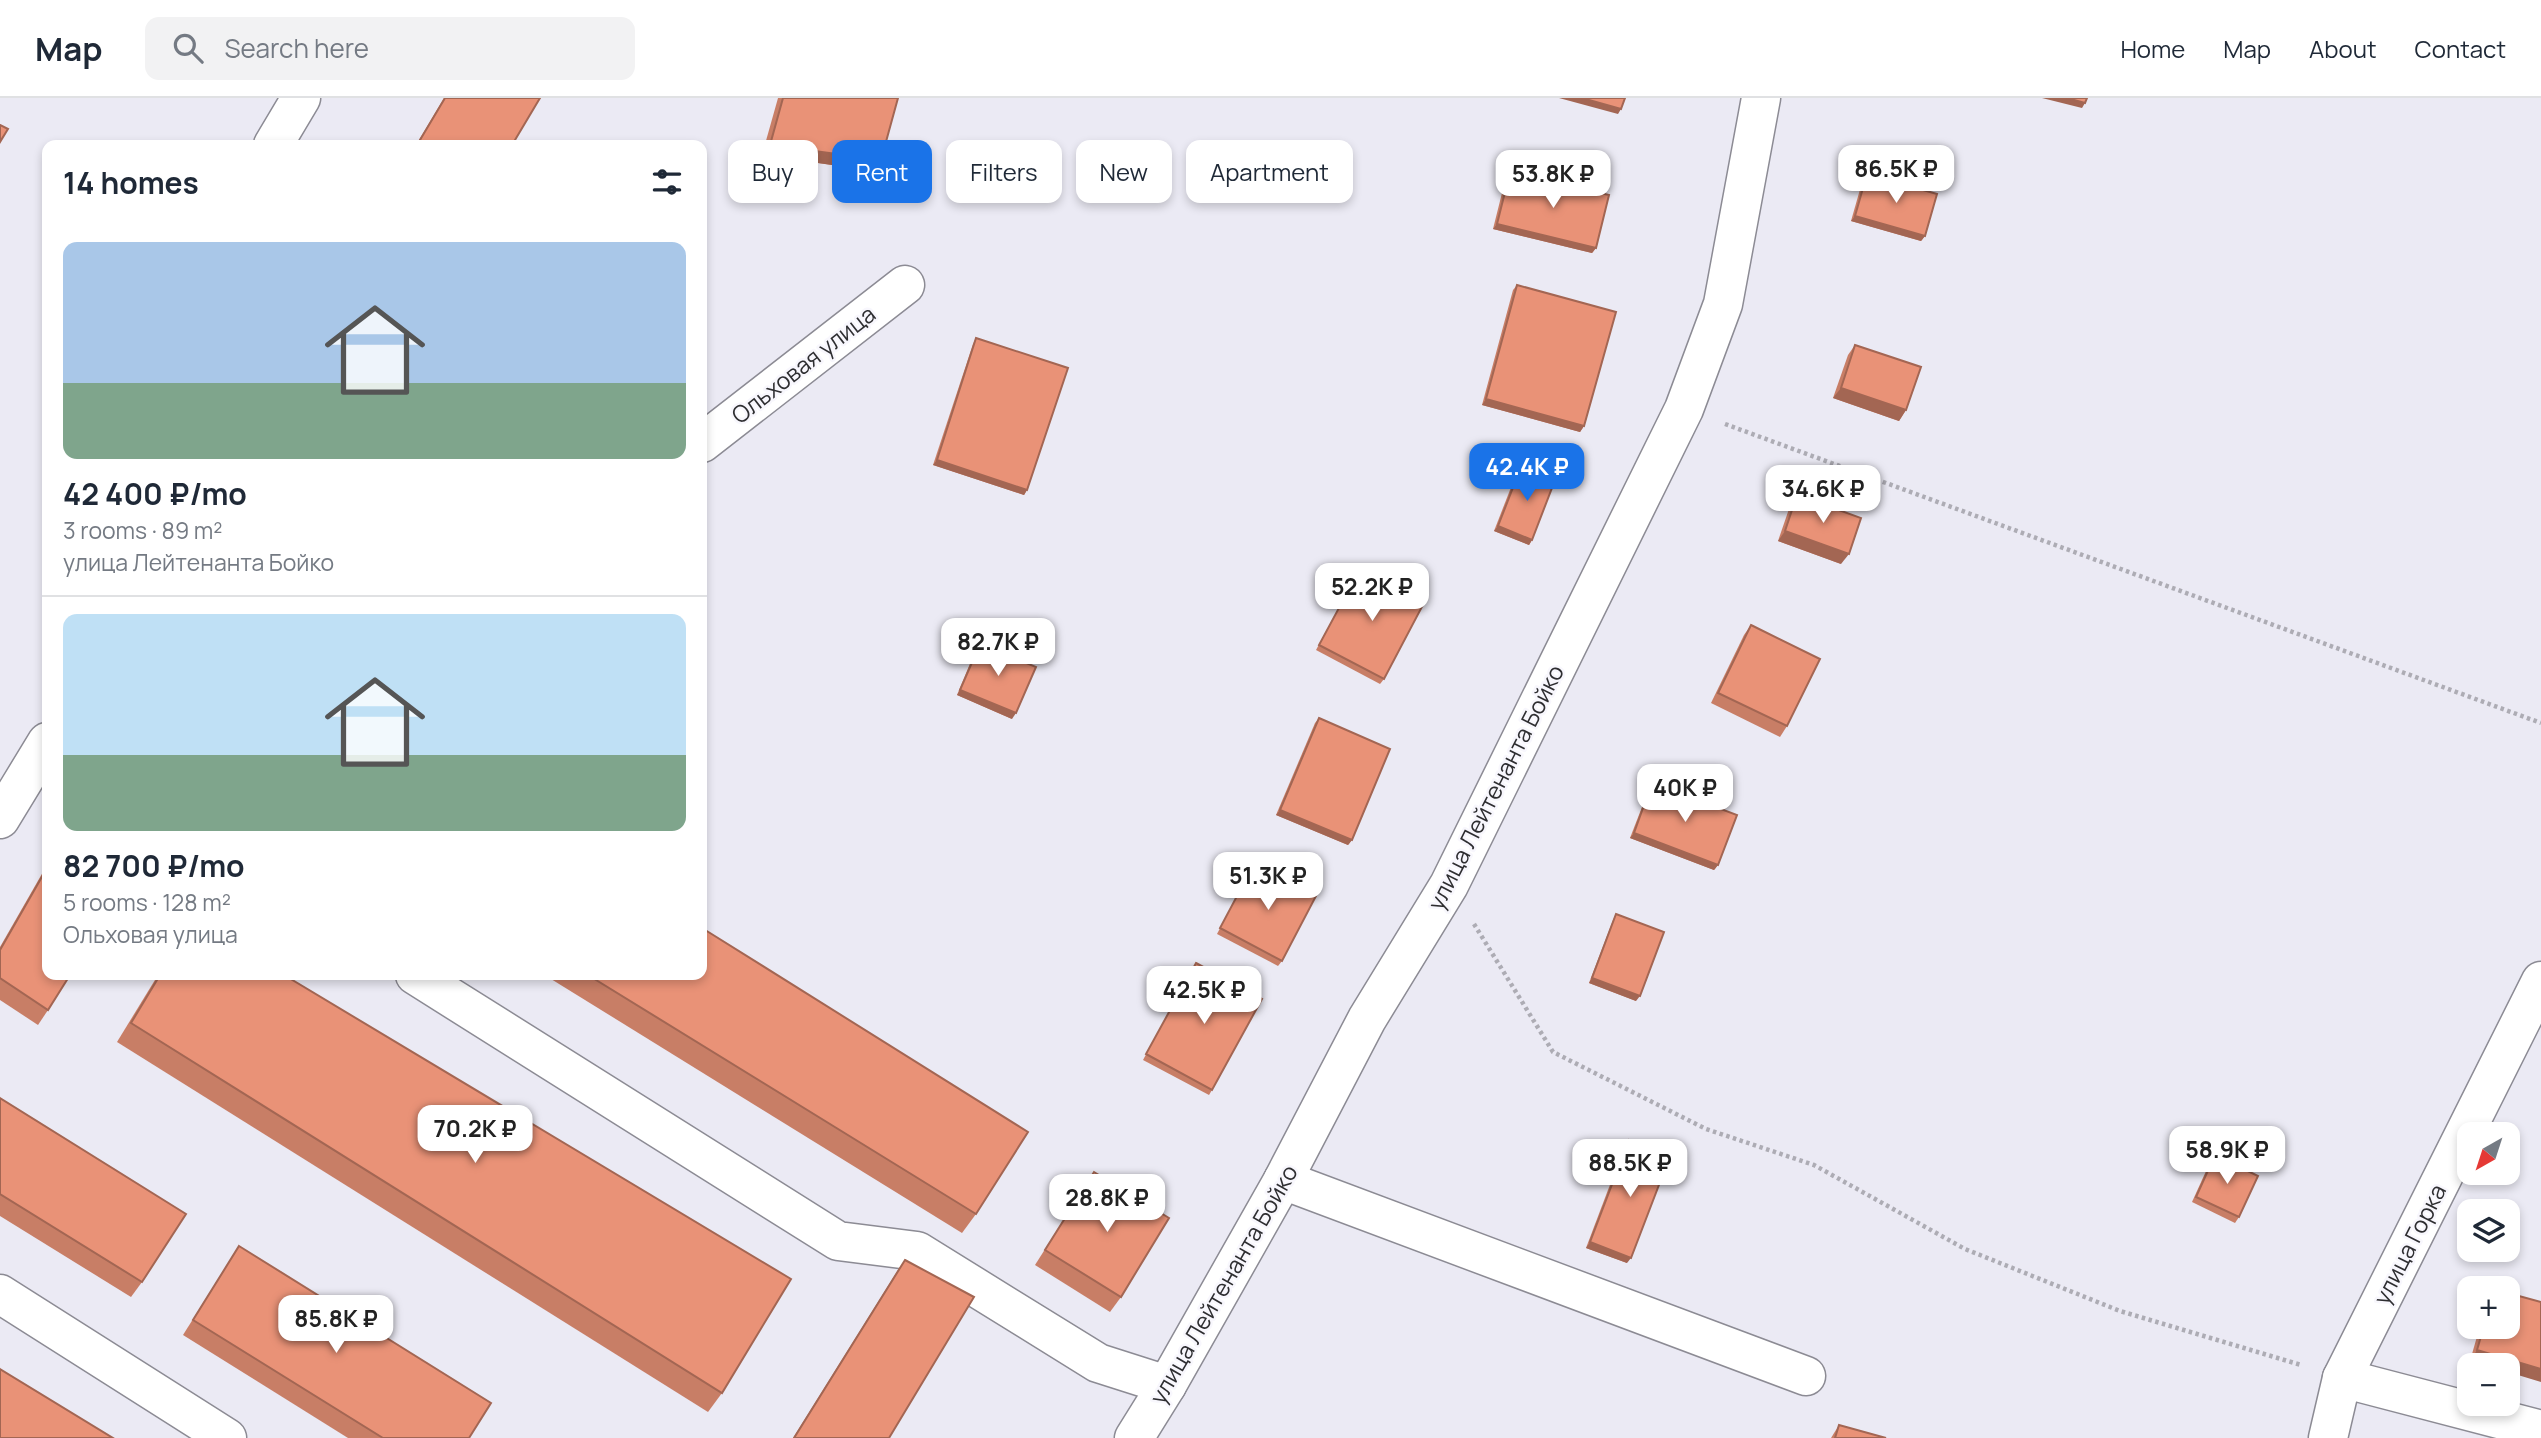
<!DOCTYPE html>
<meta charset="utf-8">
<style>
body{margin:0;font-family:Manrope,sans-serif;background:#f2f2f3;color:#1f2937;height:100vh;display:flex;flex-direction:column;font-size:26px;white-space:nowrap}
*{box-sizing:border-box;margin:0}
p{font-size:23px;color:#747a83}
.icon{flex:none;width:38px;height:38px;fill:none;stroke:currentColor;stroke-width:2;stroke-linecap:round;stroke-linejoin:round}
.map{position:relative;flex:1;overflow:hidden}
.panel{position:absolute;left:42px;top:42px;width:665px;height:840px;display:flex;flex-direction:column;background:#fff;border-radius:14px;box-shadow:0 4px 10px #0003}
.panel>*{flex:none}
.hud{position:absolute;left:728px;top:42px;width:665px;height:63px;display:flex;gap:14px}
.needle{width:46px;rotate:219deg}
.fabs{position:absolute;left:2457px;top:1024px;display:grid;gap:14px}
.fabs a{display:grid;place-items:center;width:63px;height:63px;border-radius:14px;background:#fff;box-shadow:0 4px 10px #0003;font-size:35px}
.price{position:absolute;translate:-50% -60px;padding:0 16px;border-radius:14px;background:#fff;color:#222;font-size:23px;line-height:46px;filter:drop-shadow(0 2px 4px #0008)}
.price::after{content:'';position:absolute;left:50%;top:42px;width:21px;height:16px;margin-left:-10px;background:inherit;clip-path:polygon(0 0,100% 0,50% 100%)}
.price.current{background:#1a73e8;color:#fff}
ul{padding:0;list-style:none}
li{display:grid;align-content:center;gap:14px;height:371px;padding:0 21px}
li+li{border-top:2px solid #e0e1e3}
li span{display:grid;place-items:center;height:217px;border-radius:14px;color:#555}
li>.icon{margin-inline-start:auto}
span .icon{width:126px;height:126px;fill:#fffc;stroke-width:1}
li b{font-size:30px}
h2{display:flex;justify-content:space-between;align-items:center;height:84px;padding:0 21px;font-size:30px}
.tag{padding:0 24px;border-radius:14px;background:#fff;box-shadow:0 4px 10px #0003;font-size:24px;line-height:63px}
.tag.current{background:#1a73e8;color:#fff}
header{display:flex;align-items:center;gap:42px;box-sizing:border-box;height:98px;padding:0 35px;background:#fff;border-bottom:2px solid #e0e1e3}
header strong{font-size:33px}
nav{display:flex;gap:38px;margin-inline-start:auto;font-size:24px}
.search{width:490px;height:63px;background:#f2f2f3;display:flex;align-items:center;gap:18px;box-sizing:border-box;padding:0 24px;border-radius:14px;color:#747a83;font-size:26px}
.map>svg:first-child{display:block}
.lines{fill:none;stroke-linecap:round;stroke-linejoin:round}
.minor-casing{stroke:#8c8b94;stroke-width:41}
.path{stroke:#adacb4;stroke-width:4.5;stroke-dasharray:3.5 3.5;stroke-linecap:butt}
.minor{stroke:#fff;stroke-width:38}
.wall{fill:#c87e66}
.shaded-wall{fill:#a36653}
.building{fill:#e99277;stroke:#a36653;stroke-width:2}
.labels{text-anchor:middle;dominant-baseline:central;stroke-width:5;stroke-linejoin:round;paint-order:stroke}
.street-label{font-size:23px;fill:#2e2e31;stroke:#f8f7fd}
</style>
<header>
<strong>Map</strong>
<div class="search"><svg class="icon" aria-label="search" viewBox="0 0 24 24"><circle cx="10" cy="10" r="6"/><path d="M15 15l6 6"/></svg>Search here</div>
<nav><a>Home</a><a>Map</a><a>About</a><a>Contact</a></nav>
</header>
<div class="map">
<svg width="2541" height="1340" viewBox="0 0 2541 1340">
<rect width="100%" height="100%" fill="#ebeaf4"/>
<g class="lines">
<g class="minor-casing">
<g id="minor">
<polyline points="273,47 301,0"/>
<polyline points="702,345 905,187"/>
<polyline points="0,721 47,644"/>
<polyline points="415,877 838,1143 917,1153 1098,1265 1167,1287"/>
<polyline points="1283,1082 1806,1278"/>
<polyline points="0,1196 227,1340"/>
<polyline points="2342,1280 2541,1332"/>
<polyline points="1134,1340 1167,1287 1283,1082 1367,921 1449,787 1684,311 1723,206 1761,0"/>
<polyline points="2328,1340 2342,1280 2541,883"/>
</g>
</g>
<g class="path">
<polyline points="1725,326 2541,625"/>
<polyline points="1474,826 1553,954 1706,1031 1814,1067 1965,1151 2120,1213 2301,1267"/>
</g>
<use href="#minor" class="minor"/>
</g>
<g class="wall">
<polygon points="444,0 540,0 512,47 416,47"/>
<polygon points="778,0 898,0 881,62 874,73 762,57"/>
<polygon points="1510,74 1596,150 1592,155 1493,131 1506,79"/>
<polygon points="1867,76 1925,138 1921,143 1851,123 1863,81"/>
<polygon points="1517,187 1584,328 1580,334 1482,307 1513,192"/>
<polygon points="976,240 1027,392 1024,397 933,367 973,246"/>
<polygon points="1855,247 1906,312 1899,323 1833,300 1848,257"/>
<polygon points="1521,369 1532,442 1529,447 1494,433 1517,374"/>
<polygon points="1797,397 1841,466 1778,443 1790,408"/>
<polygon points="1361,469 1384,581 1380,586 1316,552"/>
<polygon points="1751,527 1787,628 1780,639 1711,605 1744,537"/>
<polygon points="980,546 1012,621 957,597 976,551"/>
<polygon points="1319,620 1352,742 1348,747 1276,717 1315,625"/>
<polygon points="1652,685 1718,767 1714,772 1630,740 1649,691"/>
<polygon points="1254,766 1282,863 1278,868 1217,836"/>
<polygon points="47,767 48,912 38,927 0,902 0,849"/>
<polygon points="1616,816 1636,903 1589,885 1613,822"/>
<polygon points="1196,865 1212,992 1209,997 1143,962"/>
<polygon points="158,877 284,877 722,1295 708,1314 117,944"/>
<polygon points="554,877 702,877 976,1116 962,1135 551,881"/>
<polygon points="0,1000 142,1184 131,1199 0,1118"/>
<polygon points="1629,1042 1627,1165 1586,1150 1625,1047"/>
<polygon points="2215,1057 2239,1119 2235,1125 2192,1104 2211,1062"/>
<polygon points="1094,1074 1121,1199 1110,1214 1035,1167"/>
<polygon points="239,1148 469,1340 348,1340 183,1237"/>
<polygon points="905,1162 889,1340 793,1340 898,1172"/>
<polygon points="2480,1228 2508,1228 2470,1263"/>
<polygon points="1839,1327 1886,1340 1831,1340"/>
</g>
<g class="shaded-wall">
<polygon points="1559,0 1582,0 1621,11 1618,16"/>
<polygon points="2042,0 2067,0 2085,5 2082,10"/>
<polygon points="770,47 881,62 874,73 762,57"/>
<polygon points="1855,118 1925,138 1921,143 1851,123"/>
<polygon points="1497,126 1596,150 1592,155 1493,131"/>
<polygon points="1841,290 1906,312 1899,323 1833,300"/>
<polygon points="1486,301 1584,328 1580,334 1482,307"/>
<polygon points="937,362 1027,392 1024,397 933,367"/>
<polygon points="1498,428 1532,442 1529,447 1494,433"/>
<polygon points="1785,433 1849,456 1841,466 1778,443"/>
<polygon points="960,592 1016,615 1012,621 957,597"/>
<polygon points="1280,712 1352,742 1348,747 1276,717"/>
<polygon points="1634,735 1718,767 1714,772 1630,740"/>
<polygon points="1592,880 1640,898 1636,903 1589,885"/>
<polygon points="1590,1144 1631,1160 1627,1165 1586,1150"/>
<polygon points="2477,1252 2541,1271 2541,1284 2508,1274 2508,1267 2484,1267 2470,1263"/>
</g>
<g class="building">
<polygon points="445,0 540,0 512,47 417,47"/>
<polygon points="783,0 898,0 881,62 770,47"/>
<polygon points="1582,0 1625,0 1621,11"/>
<polygon points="2067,0 2087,0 2085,5"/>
<polygon points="0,27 8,31 0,44"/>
<polygon points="1510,74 1609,97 1596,150 1497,126"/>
<polygon points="1867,76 1937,96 1925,138 1855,118"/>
<polygon points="1517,187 1616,214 1584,328 1486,301"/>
<polygon points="976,240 1068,270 1027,392 937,362"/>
<polygon points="1855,247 1921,269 1906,312 1841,290"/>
<polygon points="1521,369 1555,382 1532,442 1498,428"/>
<polygon points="1797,397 1861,420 1849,456 1785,433"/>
<polygon points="1361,469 1425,503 1384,581 1319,547"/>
<polygon points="1751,527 1820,561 1787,628 1718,595"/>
<polygon points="980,546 1036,569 1016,615 960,592"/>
<polygon points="1319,620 1390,651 1352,742 1280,712"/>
<polygon points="1652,685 1737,717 1718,767 1634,735"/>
<polygon points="1254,766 1316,798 1282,863 1220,830"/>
<polygon points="47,770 47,877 70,877 48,912 0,880 0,852"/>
<polygon points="1616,816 1664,834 1640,898 1592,880"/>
<polygon points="702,830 1028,1034 976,1116 588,877 702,877"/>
<polygon points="1196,865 1262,901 1212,992 1146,956"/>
<polygon points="160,877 284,877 791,1181 722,1295 131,925"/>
<polygon points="0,1000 186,1116 142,1184 0,1096"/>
<polygon points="1629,1042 1670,1058 1631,1160 1590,1144"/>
<polygon points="2215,1057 2258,1078 2239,1119 2196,1099"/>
<polygon points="1094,1074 1169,1120 1121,1199 1045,1152"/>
<polygon points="239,1148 491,1305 469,1340 383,1340 193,1222"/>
<polygon points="905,1162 974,1199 889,1340 794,1340"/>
<polygon points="2508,1195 2541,1204 2541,1271 2477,1252 2484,1228 2508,1228"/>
<polygon points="0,1271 113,1340 0,1340"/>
<polygon points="1839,1327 1886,1340 1835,1340"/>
</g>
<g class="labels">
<g class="street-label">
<text transform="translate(803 266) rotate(-38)">Ольховая улица</text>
<text transform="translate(1495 689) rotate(-63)">улица Лейтенанта Бойко</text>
<text transform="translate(2409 1146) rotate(-63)">улица Горка</text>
<text transform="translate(1223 1186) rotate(-60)">улица Лейтенанта Бойко</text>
</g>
</g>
</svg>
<div class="fabs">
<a><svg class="needle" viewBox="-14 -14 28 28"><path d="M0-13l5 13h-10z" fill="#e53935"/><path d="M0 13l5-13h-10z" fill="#747a83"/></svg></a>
<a><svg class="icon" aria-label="layers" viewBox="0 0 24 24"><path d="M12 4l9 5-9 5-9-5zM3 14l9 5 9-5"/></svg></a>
<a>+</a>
<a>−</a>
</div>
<b class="price" style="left:1896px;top:107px">86.5K ₽</b>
<b class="price" style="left:1553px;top:112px">53.8K ₽</b>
<b class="price current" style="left:1527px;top:405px">42.4K ₽</b>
<b class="price" style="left:1823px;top:427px">34.6K ₽</b>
<b class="price" style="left:1372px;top:525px">52.2K ₽</b>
<b class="price" style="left:998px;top:580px">82.7K ₽</b>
<b class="price" style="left:1685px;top:726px">40K ₽</b>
<b class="price" style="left:1268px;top:814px">51.3K ₽</b>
<b class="price" style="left:1204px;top:928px">42.5K ₽</b>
<b class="price" style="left:475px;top:1067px">70.2K ₽</b>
<b class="price" style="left:2227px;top:1088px">58.9K ₽</b>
<b class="price" style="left:1630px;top:1101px">88.5K ₽</b>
<b class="price" style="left:1107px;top:1136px">28.8K ₽</b>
<b class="price" style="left:336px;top:1257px">85.8K ₽</b>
<div class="hud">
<a class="tag">Buy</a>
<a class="tag current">Rent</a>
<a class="tag">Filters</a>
<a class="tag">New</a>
<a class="tag">Apartment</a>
</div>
<section class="panel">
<h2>14 homes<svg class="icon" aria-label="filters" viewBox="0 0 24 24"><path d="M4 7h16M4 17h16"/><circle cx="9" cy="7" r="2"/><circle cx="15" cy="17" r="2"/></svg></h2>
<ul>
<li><span style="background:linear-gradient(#a9c7e8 65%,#7fa58c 0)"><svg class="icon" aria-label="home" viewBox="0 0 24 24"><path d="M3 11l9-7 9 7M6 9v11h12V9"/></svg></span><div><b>42 400 ₽/mo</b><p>3 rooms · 89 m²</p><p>улица Лейтенанта Бойко</p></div></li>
<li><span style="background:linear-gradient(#bfe0f5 65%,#7fa58c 0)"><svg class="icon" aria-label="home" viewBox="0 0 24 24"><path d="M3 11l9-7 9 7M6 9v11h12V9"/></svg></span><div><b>82 700 ₽/mo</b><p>5 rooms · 128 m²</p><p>Ольховая улица</p></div></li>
</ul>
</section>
</div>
